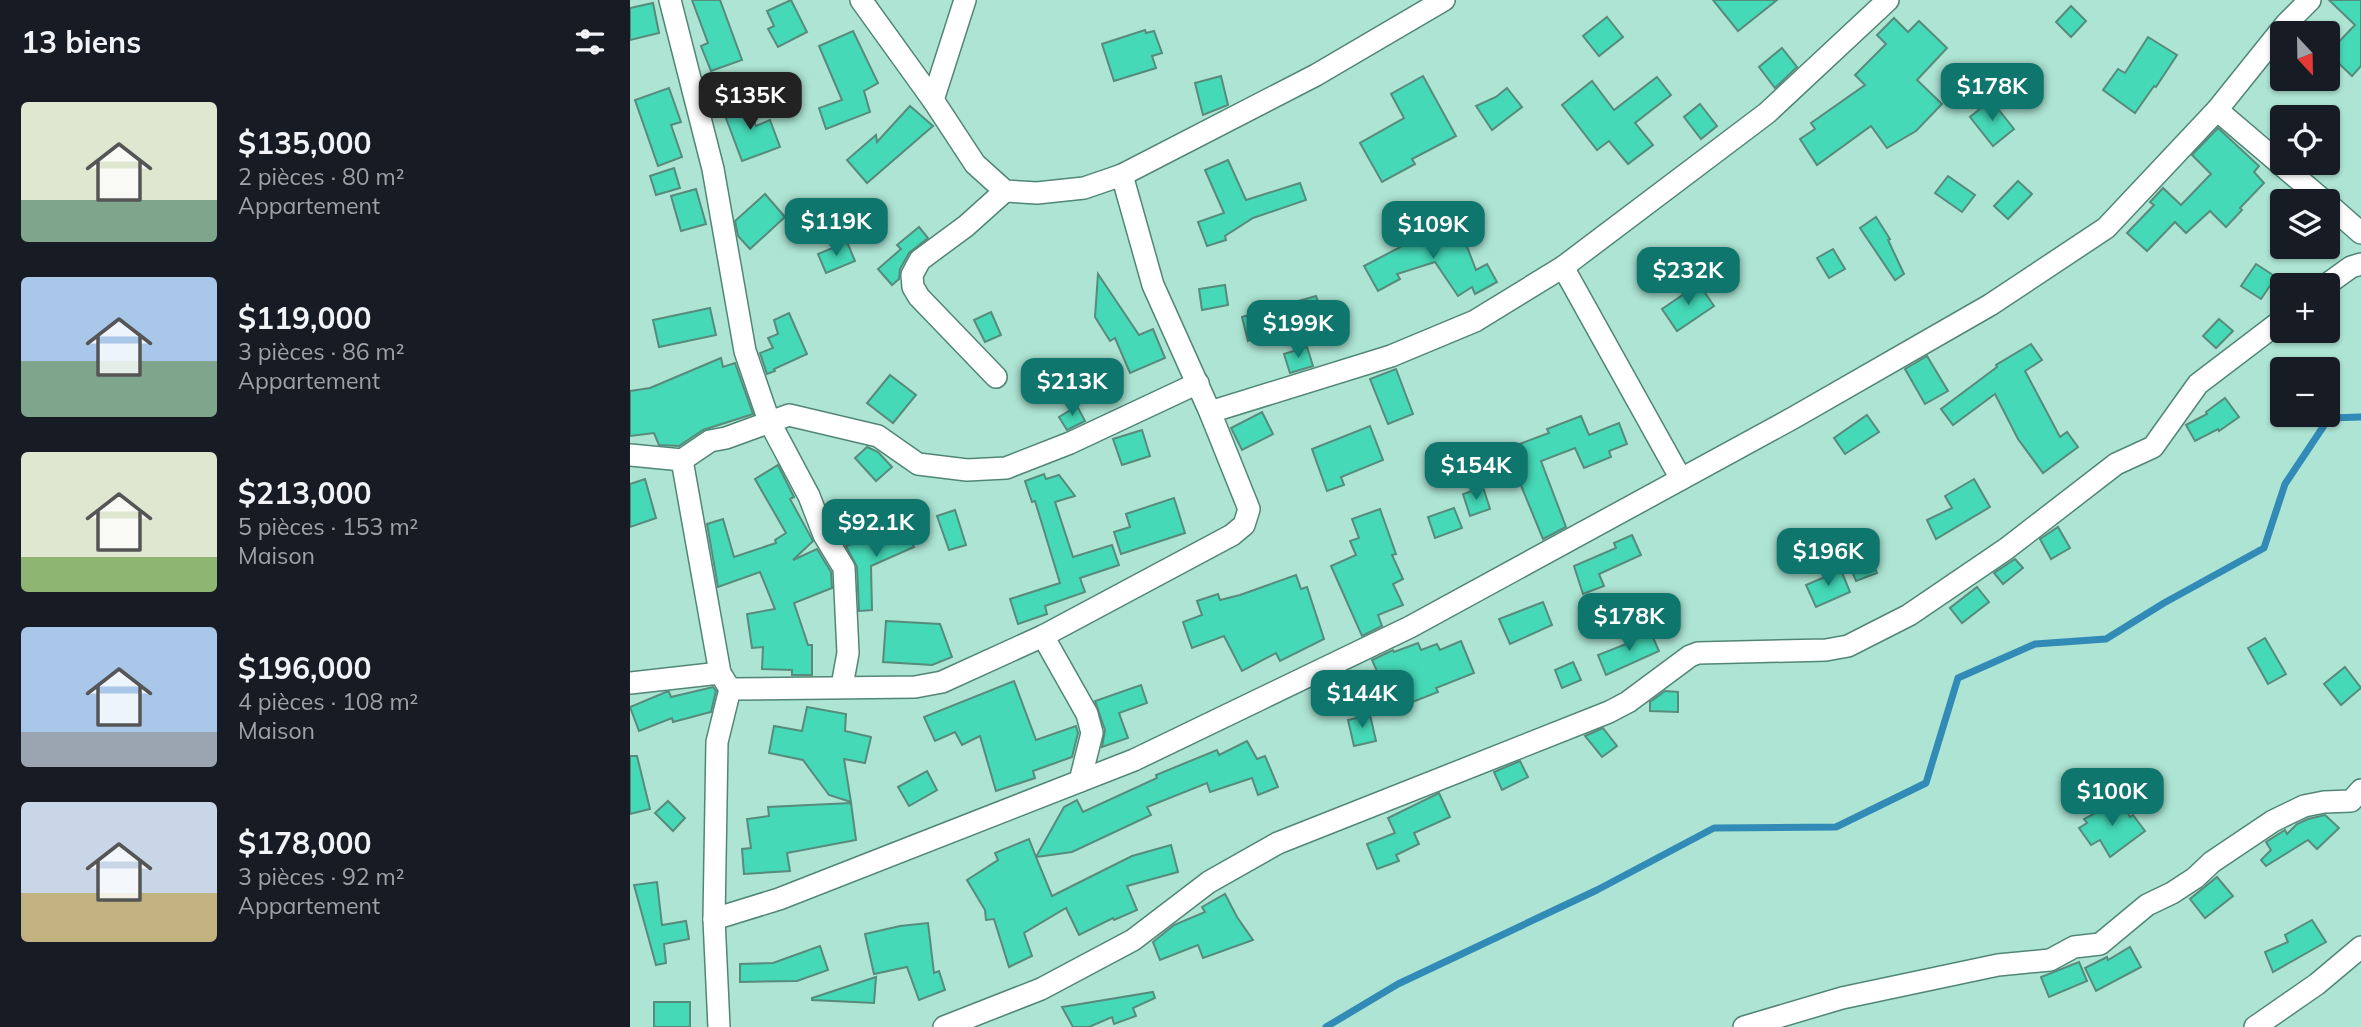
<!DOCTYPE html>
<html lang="fr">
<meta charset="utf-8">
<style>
body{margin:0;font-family:Mulish,sans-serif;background:#242831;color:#f1f3f6;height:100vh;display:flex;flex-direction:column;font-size:26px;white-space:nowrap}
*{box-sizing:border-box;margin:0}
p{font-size:23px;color:#9ea1a6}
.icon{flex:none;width:38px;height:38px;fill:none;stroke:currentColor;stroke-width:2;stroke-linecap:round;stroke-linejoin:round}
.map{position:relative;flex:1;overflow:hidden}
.side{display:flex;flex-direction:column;background:#171b24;width:630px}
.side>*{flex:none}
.needle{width:46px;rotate:158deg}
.fabs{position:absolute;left:1640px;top:21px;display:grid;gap:14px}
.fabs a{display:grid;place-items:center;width:70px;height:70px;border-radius:7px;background:#171b24;box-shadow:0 2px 5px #0004;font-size:35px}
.price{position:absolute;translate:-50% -60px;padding:0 16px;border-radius:14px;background:#0f766e;color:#fff;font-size:23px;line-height:46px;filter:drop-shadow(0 2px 4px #0008)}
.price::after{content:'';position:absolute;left:50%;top:42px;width:21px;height:16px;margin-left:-10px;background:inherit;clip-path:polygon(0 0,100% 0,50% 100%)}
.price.active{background:#222;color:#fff}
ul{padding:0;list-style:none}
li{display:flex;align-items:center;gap:21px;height:175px;padding:0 21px}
li span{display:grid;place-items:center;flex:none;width:196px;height:140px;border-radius:7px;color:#555}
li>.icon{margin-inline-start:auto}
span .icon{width:84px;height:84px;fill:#fffc;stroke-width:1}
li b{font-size:30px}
h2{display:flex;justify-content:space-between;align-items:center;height:84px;padding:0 21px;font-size:30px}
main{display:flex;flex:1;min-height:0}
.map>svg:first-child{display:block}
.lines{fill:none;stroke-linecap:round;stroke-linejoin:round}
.stream{stroke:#328bb7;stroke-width:7}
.building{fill:#45d9b7;stroke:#578b7c;stroke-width:2}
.street-casing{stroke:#518677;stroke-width:24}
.street{stroke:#fff;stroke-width:21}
</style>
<main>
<section class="side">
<h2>13 biens<svg class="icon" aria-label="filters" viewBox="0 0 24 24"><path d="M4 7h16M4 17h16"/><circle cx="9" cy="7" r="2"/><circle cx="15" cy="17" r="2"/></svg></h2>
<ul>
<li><span style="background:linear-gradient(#dfe7d0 70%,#7fa58c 0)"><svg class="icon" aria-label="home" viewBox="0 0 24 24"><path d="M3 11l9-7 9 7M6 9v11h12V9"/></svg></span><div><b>$135,000</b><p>2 pièces · 80 m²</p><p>Appartement</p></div></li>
<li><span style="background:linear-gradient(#a9c7e8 60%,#7fa58c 0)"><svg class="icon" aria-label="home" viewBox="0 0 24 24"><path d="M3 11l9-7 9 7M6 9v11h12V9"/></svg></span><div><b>$119,000</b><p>3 pièces · 86 m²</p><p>Appartement</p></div></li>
<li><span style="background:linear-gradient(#dfe7d0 75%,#8fb573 0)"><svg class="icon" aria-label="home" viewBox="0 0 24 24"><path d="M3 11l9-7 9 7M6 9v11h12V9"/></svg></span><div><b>$213,000</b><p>5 pièces · 153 m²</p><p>Maison</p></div></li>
<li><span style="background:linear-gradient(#a9c7e8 75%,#9aa5b1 0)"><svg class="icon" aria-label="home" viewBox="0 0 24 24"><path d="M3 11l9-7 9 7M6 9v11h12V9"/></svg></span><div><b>$196,000</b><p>4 pièces · 108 m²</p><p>Maison</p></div></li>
<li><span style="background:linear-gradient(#c9d6e8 65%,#c2b280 0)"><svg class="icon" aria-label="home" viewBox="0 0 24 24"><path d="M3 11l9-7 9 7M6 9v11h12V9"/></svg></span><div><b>$178,000</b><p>3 pièces · 92 m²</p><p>Appartement</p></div></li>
</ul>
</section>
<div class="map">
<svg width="1731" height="1027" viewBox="0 0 1731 1027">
<rect width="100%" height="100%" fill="#ade4d3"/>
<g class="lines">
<polyline class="stream" points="696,1027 768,984 967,890 1084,828 1206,827 1296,783 1328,678 1405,644 1476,639 1534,603 1634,548 1655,484 1699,418 1731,417"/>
</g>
<g class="building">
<polygon points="62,0 90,0 112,60 81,71 71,46 78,43"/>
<polygon points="161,0 177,32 148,47 138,29 144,26 137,11"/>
<polygon points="1083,0 1147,0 1108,31"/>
<polygon points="1699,0 1731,0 1731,66 1722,76 1698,53 1725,25"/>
<polygon points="23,3 29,33 0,40 0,8"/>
<polygon points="1441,6 1456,21 1441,37 1426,22"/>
<polygon points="977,17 993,37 969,56 953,36"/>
<polygon points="1264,18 1278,32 1289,21 1317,48 1287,80 1312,104 1286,131 1257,148 1241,126 1187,165 1170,139 1185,129 1181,123 1235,85 1225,75 1256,44 1247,35"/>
<polygon points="515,30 516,33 524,31 532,53 522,56 526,68 484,81 472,44"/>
<polygon points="223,31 248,83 234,91 240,112 196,129 189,108 212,100 189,46"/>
<polygon points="1518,37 1547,55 1526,87 1524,86 1505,113 1473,90 1488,69 1495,73"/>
<polygon points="1152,48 1167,67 1145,88 1129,67"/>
<polygon points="591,76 598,105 573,115 565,83"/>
<polygon points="793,76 826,136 782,159 785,164 752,182 730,143 774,118 761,94"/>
<polygon points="1027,77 1041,95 1005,123 1023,145 998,164 979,141 967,150 932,105 962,81 984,110"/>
<polygon points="39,88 51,122 41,125 52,157 28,166 5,100"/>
<polygon points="877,88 892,107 862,130 846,106 866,97"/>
<polygon points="116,100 126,126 140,120 150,147 112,161 93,110"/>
<polygon points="1361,100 1384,129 1363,146 1340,117"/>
<polygon points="1070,104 1087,126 1071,139 1054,117"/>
<polygon points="280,106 303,126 237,183 217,160 246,135 247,142"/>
<polygon points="1588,128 1629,166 1624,172 1634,183 1610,208 1612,210 1596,227 1580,211 1556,233 1545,222 1517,251 1497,233 1524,205 1520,202 1533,188 1551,205 1581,174 1562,155"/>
<polygon points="598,160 616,200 670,183 676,200 623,218 595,236 596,240 577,246 568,222 594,213 575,170"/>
<polygon points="44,168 50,188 26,195 20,176"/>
<polygon points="1318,176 1345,195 1332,212 1305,193"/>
<polygon points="1388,181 1402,194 1378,219 1364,206"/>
<polygon points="66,189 76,224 51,231 41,196"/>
<polygon points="135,194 155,217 120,249 108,236 105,221"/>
<polygon points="1246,217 1260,239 1258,240 1274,274 1265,280 1230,228"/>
<polygon points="806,223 811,239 831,231 846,270 857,264 867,282 845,294 842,287 828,296 805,262 767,274 770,279 748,291 734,266 780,242 777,232"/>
<polygon points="289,227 298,238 279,253 270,269 269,279 262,285 248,269 271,249 267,245"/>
<polygon points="217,242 225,261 196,273 188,254"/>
<polygon points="1203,249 1215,269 1199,278 1187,258"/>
<polygon points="1626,264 1646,277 1631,299 1611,286"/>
<polygon points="468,274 509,335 523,329 535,358 500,373 485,338 480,341 465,317"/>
<polygon points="1069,284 1084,306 1047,331 1032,309"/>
<polygon points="595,285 598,305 572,310 569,289"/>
<polygon points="686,296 689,304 618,341 612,317"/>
<polygon points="80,308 86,335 29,347 23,320"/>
<polygon points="361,312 371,335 355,342 344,320"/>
<polygon points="159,313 177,354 144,369 145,371 137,374 130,353 143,348 138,338 148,334 144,320"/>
<polygon points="1589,319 1603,331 1586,348 1573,336"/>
<polygon points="1401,344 1412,360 1395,371 1430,437 1437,432 1448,447 1413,473 1388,439 1365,394 1323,425 1311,409 1367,367 1366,365"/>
<polygon points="677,347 683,366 660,373 654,354"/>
<polygon points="1297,356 1318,391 1295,404 1275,369"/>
<polygon points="91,358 93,367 105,363 123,414 73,430 49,446 29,445 24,433 0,436 0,391 20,388"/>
<polygon points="766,369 783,414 758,424 740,379"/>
<polygon points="260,375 286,395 263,423 237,403"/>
<polygon points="1595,398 1609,417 1589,431 1588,429 1565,441 1556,425 1577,414 1576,412"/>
<polygon points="447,406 455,421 437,430 429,417"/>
<polygon points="632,412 643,434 612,450 601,428"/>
<polygon points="1237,415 1249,432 1215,454 1204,438"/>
<polygon points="951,416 959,435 989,423 997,444 979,451 981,457 954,468 945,448 911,461 936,527 913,539 876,449 919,433 917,429"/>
<polygon points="740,426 753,460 711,477 714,485 697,491 682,449"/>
<polygon points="512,430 520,456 492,465 483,439"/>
<polygon points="237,447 248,452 262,467 246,481 225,458"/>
<polygon points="148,465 164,497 160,499 183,541 163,560 187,549 201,572 202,588 164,603 178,645 182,645 182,675 162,675 162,670 132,669 133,647 122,648 117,614 145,609 130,572 88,587 77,524 93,519 104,557 146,543 145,540 156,533 125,479"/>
<polygon points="414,474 416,479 429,475 445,496 425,502 443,557 482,545 489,565 450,578 455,592 415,606 417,614 388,624 380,599 430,583 405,501 402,502 395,481"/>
<polygon points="15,479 26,518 0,527 0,484"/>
<polygon points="1344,479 1360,507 1306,539 1297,520 1322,508 1315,496"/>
<polygon points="853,487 860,509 840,516 833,494"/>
<polygon points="544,498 555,533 491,554 484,532 500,527 496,514"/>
<polygon points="824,508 832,528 805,538 798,517"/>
<polygon points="750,509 766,554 762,555 773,579 763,584 773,605 748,615 752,626 732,636 701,566 726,555 720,541 729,538 722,519"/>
<polygon points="325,510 336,545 319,550 307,516"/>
<polygon points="275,527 284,547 241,566 242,610 229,611 227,567 216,546"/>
<polygon points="1428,527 1440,548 1421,559 1410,539"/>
<polygon points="1002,535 1011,555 969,574 974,586 953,594 944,566 986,548 984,543"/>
<polygon points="1240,556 1247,573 1226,581 1219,564"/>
<polygon points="1385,559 1393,568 1373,584 1364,573"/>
<polygon points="1211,570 1220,592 1186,607 1176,585"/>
<polygon points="666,575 671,589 677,587 694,639 650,661 646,653 612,671 594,636 562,648 553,622 572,615 567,601 588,594 590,600 610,595"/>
<polygon points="1347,587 1359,602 1332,623 1320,608"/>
<polygon points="913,602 922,625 880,644 869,619"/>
<polygon points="256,621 310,624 322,657 302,665 253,662"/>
<polygon points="1020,631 1029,651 976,675 968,655 1004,641 1003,639"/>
<polygon points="1635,638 1656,674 1638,684 1618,648"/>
<polygon points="831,641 844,673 806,688 808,692 780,703 768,673 751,680 742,660 763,650 764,652 788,643 791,650 807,644 810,650"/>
<polygon points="943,662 951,680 932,688 925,670"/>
<polygon points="1715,667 1731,688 1711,705 1694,684"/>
<polygon points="384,681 406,740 446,726 448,733 442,757 403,771 405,778 366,791 350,736 332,745 325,732 305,741 294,717"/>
<polygon points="511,685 517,703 489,713 498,738 472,747 475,730 465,701"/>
<polygon points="83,687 86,691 81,712 43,722 42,718 9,731 0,707 36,692 39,692 41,697"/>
<polygon points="1035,691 1048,692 1048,712 1020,711 1020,702"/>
<polygon points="177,707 216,714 215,731 241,737 235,763 214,759 221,802 199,795 173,760 139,753 144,726 172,731"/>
<polygon points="740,715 746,741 724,746 718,720"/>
<polygon points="973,728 987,746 972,757 955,736"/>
<polygon points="617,741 627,759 635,756 648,787 628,795 622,778 580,792 577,783 517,807 521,815 442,852 406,857 422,896 502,856 541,845 548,872 497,886 507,910 484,920 483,918 449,935 436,908 394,933 402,956 379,967 364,919 356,920 355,910 337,880 368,860 365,853 399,839 406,857 434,807 447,800 453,812 527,778 526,775 587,750 589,755"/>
<polygon points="0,756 7,756 20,809 0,814"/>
<polygon points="890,761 898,777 872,790 864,772"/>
<polygon points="297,771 307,790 279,806 268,787"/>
<polygon points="809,793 820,817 784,833 789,844 766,855 769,861 747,869 737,844 765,833 758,818"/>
<polygon points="1491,799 1500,817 1503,815 1515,831 1480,857 1470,840 1461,845 1449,828 1457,823 1454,819"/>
<polygon points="38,801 55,818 43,831 25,813"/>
<polygon points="221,803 226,840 157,853 160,871 114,874 112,849 121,848 117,819 139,816 138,807"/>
<polygon points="1695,815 1709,828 1687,849 1678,840 1636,866 1631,860 1641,850 1636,842 1655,830 1657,834 1667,824 1678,819"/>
<polygon points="1587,877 1603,896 1575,918 1560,899"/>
<polygon points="27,882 32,925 56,921 59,939 34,944 36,963 26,965 4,885"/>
<polygon points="595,894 607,917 623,940 573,958 568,945 530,960 523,942 544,925 575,912 572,907"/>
<polygon points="1682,920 1696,942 1643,972 1635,952 1658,942 1655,935"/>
<polygon points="298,923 304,973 309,971 315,990 289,1000 277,967 244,974 235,934 270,926"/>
<polygon points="190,946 198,970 167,981 110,982 110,964 143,963"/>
<polygon points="1500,947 1511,967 1466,991 1455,968 1477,957 1478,960"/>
<polygon points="1449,962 1457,981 1419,997 1411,977"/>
<polygon points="246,977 244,1003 182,1000 182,998"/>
<polygon points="523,992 525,998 503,1008 506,1016 484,1024 482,1017 459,1027 443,1027 432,1007"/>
<rect x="24" y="1002" width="36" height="25"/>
</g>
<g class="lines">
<g class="street-casing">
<g id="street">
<polyline points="40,0 83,169 115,351 139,421 179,496 194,535 214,568 218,653 212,686"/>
<polyline points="231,0 303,100 345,164 375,191 407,193 454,188 492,175 686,75 814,0"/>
<polyline points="303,100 335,0"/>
<polyline points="1587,110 1694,201"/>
<polyline points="1698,204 1731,233"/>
<polyline points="933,267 1051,479"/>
<polyline points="1696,285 1721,267 1731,264"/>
<polyline points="366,377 289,297 283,287 282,275 290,260 336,226 375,191"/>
<polyline points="580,412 761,356 845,321 933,267 1137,113 1258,0"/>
<polyline points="0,455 52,460 80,441 96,438 159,415 248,436 288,464 337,470 376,468 440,443 568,383"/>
<polyline points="52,460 90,673 100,689 87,742 84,919 89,1027"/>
<polyline points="413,636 457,714 462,733 450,781"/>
<polyline points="0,683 90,673"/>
<polyline points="100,689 285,687 312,682 413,636 602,535 614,525 619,509 580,412 523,285 492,175"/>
<polyline points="84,919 149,899 504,760 780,627 1163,418 1360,305 1476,228 1587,110 1656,24 1680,0"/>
<polyline points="314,1027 411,989 503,940 579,882 648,843 979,712 998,702 1060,656 1068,653 1196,650 1218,646 1279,615 1376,549 1486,464 1523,447 1568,384 1652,320"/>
<polyline points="1114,1027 1212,998 1368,965 1420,960 1444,947 1470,944 1517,905 1542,893 1565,878 1582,862 1643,821 1674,806 1694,802 1721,801 1731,790"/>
<polyline points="1625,1027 1687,984 1731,947"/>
</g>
</g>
<use href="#street" class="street"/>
</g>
</svg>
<div class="fabs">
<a><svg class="needle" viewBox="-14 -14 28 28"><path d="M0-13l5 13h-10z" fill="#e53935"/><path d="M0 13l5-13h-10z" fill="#9ea1a6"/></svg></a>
<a><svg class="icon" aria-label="locate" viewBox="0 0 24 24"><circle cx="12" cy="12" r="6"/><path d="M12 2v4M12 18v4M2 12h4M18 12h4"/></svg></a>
<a><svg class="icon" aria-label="layers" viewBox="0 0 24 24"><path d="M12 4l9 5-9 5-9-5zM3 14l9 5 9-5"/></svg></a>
<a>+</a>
<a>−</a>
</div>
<b class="price" style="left:1362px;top:123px">$178K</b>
<b class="price active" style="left:120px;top:132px">$135K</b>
<b class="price" style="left:206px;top:258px">$119K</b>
<b class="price" style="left:803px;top:261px">$109K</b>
<b class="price" style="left:1058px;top:307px">$232K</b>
<b class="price" style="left:668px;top:360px">$199K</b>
<b class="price" style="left:442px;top:418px">$213K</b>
<b class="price" style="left:846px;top:502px">$154K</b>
<b class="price" style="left:246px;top:559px">$92.1K</b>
<b class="price" style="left:1198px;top:588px">$196K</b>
<b class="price" style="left:999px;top:653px">$178K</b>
<b class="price" style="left:732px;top:730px">$144K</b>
<b class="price" style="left:1482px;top:828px">$100K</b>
</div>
</main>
